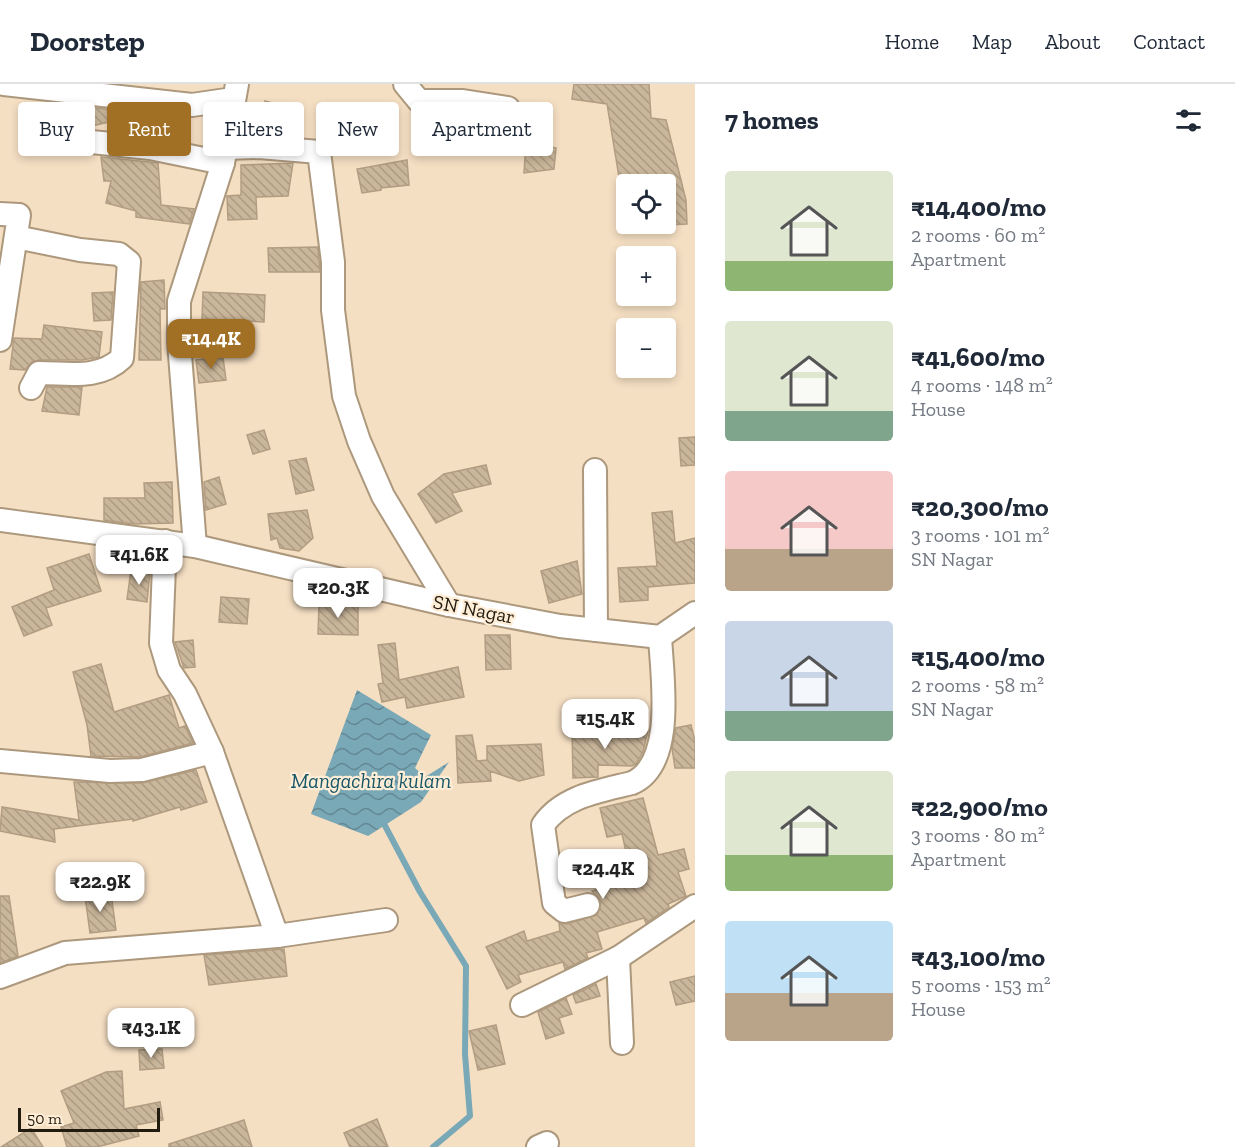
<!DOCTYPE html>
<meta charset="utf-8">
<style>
body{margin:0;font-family:"Zilla Slab",serif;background:#f6f6f7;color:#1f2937;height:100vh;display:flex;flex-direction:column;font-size:22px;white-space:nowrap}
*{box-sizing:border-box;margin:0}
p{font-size:20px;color:#747a83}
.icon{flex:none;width:33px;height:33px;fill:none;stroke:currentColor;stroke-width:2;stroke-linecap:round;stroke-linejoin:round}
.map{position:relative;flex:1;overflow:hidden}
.drawer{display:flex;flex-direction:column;background:#fff;width:540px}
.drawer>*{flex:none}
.banner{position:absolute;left:18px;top:18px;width:570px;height:54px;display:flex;gap:12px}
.buttons{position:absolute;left:616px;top:90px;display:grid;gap:12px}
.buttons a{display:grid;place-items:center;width:60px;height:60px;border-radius:6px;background:#fff;box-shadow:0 3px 9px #0003;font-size:30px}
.scale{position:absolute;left:18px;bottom:15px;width:142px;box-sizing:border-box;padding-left:6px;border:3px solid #221b10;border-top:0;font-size:16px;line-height:21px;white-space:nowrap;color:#221b10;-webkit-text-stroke:4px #ffedd6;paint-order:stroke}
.price{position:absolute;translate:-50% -51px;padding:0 14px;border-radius:12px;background:#fff;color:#222;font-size:20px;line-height:39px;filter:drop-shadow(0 2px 3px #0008)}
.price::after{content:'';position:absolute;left:50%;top:36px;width:18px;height:14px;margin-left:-9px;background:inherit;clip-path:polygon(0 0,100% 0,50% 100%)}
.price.current{background:#a17025;color:#fff}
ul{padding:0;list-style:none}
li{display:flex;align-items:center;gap:18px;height:150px;padding:0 30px}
li span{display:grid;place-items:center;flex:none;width:168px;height:120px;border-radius:6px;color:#555}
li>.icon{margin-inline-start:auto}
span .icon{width:72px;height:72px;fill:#fffc;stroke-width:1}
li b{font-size:26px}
h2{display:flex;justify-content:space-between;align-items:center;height:72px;padding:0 30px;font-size:26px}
.tag{padding:0 21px;border-radius:6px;background:#fff;box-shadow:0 3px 9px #0003;font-size:21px;line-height:54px}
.tag.current{background:#a17025;color:#fff}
header{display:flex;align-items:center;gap:36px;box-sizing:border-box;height:84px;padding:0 30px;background:#fff;border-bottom:2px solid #e0e1e3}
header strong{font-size:28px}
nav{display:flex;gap:33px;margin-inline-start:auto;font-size:21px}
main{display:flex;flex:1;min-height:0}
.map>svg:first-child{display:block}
.water{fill:url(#water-waves)}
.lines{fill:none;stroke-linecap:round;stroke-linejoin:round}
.stream{stroke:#79a8b7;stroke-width:6}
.building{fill:url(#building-back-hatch);stroke:#b29d82;stroke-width:1.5}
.street-casing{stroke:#ac987d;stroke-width:26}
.street{stroke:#fff;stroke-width:22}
.labels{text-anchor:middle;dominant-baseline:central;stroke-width:4.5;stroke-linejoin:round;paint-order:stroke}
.street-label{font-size:20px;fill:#221b10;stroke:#ffedd6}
.water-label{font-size:21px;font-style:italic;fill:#185768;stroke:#ffedd6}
</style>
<header>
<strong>Doorstep</strong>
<nav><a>Home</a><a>Map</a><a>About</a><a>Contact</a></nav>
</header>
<main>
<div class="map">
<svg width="695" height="1063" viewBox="0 0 695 1063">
<defs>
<pattern id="water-waves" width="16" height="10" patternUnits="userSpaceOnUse" patternTransform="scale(1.5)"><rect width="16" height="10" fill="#79a8b7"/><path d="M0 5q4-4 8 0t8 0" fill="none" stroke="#638893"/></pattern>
<pattern id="building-back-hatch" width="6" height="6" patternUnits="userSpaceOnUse" patternTransform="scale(1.5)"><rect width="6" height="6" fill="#cab69a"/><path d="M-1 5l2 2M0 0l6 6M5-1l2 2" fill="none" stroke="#ad9c84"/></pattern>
</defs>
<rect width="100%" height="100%" fill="#f5dfc3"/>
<polygon class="water" points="357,606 431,651 415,684 425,693 449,678 421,718 368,752 311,730"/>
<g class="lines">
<polyline class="stream" points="382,736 420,808 466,882 465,970 470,1032 433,1063"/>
</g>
<g class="building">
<polygon points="574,0 649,0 651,34 666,36 686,116 687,140 666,141 666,98 619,93 607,20 572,15"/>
<polygon points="265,17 287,23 286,44 256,42 258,24 266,24"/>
<polygon points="72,21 120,27 167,36 164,53 122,48 125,34 84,44 67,44 62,48 56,25"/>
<polygon points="329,35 347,40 350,60 328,50"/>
<polygon points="526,58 556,64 554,85 524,89"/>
<polygon points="101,73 158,79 161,121 194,125 189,140 136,133 136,127 106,119 111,97 104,97"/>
<polygon points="407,76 409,101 381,104 381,106 362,109 357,85"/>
<polygon points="293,79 288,112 256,113 257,135 228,136 227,112 241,111 241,81"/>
<polygon points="318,163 320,188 269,188 268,164"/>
<polygon points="164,196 165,225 160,225 161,276 139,276 141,198"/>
<polygon points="113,208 111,236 94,237 92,209"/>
<polygon points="203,208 265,211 264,238 202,235"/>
<polygon points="44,241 102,248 99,273 82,276 39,276 32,278 25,286 10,285 14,254 42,255"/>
<polygon points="223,273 226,296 199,299 196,276"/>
<polygon points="47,303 82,303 79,331 42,327"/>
<polygon points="264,346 270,365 253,370 247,351"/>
<polygon points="695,353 695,381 681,382 679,354"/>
<polygon points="306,374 314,406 296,410 289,377"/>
<polygon points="486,381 491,400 452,409 462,427 436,439 418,410 444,390"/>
<polygon points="219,393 226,420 206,426 204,398"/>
<polygon points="172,398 173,439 133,440 104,436 104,414 145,414 144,399"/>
<polygon points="307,426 313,454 299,467 280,464 277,454 271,456 268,430"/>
<polygon points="672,427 675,459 695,454 695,499 648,503 648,516 620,518 618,484 657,482 652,429"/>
<polygon points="89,470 101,507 46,524 52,541 24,552 12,523 54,506 47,484"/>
<polygon points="577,477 582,510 549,519 541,487"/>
<polygon points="131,486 150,488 147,518 127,515"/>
<polygon points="221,513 249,515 247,540 219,538"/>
<polygon points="319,520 358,520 358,551 318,550"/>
<polygon points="485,551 510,551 511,585 486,586"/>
<polygon points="193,556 195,583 184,584 175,558"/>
<polygon points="395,559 399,596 458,583 464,613 407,624 405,613 382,618 378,600 383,599 378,561"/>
<polygon points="101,580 114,628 169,611 179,644 185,642 193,659 140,673 91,672 87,641 73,588"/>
<polygon points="691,641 695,657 695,684 675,684 672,664 676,644"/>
<polygon points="605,645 648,647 643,668 636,680 632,682 598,681 598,693 573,694 572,646"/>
<polygon points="472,651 477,677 487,676 487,662 541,660 544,691 519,697 490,687 491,697 458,699 456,652"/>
<polygon points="196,686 207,718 181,726 180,723 133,737 133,735 54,745 55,758 0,747 2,723 79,736 74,698 142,699"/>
<polygon points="643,714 658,771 684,765 689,785 678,788 686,812 668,820 669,823 646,839 644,834 597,848 602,865 586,869 588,874 565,885 563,878 518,891 521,898 507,905 486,863 524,847 527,857 560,847 559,839 567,840 597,831 601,818 592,807 632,794 622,750 607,753 600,724"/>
<polygon points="111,809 116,846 90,849 85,812"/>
<polygon points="0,812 9,812 18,872 0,879"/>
<polygon points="284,865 287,892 209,901 204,871"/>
<polygon points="695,892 695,917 676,921 670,898"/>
<polygon points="596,900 600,912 576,919 573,911"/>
<polygon points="566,914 572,930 559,934 564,949 546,955 538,928"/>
<polygon points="496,941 505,980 478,986 469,947"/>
<polygon points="162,965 164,984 140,986 139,966"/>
<polygon points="122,987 124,1025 160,1018 163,1036 136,1041 139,1052 120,1057 97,1063 67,1063 61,1043 74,1039 61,1007 106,988"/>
<polygon points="377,1035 388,1063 350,1063 344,1049"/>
<polygon points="244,1036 252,1063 169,1063 169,1060"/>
<polygon points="31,1044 43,1063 1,1063"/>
</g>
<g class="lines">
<g class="street-casing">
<g id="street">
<polyline points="4,0 192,21 233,15"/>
<polyline points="405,0 419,17 463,17 508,24"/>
<polyline points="72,56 150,64 223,79"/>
<polyline points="225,64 259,63 319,68 333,178 333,226 344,312 359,357 383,412 449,521"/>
<polyline points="0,130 19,131 0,256"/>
<path d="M16,153l64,13 39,4 10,8 -7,96c-23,22 -53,15 -83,15l-8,15"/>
<polyline points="595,386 596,546"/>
<polyline points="0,436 195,462 449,521 560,542 660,553 695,529"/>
<polyline points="195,462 179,258 179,217 223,79 237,0"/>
<polyline points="0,677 110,687 142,686 212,668"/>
<path d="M588,821l-24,6 -10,-8 -11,-78c20,-29 57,-34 89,-42 44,-19 30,-107 28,-146"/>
<polyline points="277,852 386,836"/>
<polyline points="618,874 622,959"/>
<polyline points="0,893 65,869 277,852 212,668 185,610 169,586 161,559 165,457"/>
<polyline points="522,921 618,874 695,822"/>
<polyline points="538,1063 547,1059"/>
</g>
</g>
<use href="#street" class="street"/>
</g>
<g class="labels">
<g class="street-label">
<text transform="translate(474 525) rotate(11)">SN Nagar</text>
</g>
<g class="water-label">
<text x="371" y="696">Mangachira kulam</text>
</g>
</g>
</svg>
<div class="buttons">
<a><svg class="icon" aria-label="locate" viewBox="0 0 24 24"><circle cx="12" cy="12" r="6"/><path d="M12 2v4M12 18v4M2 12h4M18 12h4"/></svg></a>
<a>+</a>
<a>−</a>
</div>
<div class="scale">50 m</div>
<b class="price current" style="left:211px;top:286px">₹14.4K</b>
<b class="price" style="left:139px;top:502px">₹41.6K</b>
<b class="price" style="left:338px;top:535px">₹20.3K</b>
<b class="price" style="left:605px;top:666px">₹15.4K</b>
<b class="price" style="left:603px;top:816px">₹24.4K</b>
<b class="price" style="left:100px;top:829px">₹22.9K</b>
<b class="price" style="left:151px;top:975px">₹43.1K</b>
<div class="banner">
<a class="tag">Buy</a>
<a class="tag current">Rent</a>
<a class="tag">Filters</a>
<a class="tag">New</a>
<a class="tag">Apartment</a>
</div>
</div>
<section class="drawer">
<h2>7 homes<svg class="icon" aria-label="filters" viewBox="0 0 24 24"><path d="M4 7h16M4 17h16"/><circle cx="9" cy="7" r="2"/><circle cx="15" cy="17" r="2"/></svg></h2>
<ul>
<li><span style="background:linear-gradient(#dfe7d0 75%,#8fb573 0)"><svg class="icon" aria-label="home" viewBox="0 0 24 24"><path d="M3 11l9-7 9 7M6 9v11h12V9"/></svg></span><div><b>₹14,400/mo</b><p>2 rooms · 60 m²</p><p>Apartment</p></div></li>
<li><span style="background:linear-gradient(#dfe7d0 75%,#7fa58c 0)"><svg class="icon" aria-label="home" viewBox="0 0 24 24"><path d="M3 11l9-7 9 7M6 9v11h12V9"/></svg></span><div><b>₹41,600/mo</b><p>4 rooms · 148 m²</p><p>House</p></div></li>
<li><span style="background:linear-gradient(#f6c9c9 65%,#b9a48a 0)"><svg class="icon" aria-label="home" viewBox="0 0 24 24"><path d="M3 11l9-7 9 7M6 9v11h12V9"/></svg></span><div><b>₹20,300/mo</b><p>3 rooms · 101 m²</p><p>SN Nagar</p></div></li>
<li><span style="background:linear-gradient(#c9d6e8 75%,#7fa58c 0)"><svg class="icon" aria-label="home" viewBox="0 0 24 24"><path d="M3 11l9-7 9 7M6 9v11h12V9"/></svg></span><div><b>₹15,400/mo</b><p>2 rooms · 58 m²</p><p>SN Nagar</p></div></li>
<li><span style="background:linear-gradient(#dfe7d0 70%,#8fb573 0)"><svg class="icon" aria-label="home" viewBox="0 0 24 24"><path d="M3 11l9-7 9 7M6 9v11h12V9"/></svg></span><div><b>₹22,900/mo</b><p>3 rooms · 80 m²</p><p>Apartment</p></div></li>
<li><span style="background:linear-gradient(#bfe0f5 60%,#b9a48a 0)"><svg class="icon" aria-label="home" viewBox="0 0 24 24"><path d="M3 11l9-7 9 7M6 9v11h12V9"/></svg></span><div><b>₹43,100/mo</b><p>5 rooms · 153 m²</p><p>House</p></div></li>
</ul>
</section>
</main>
